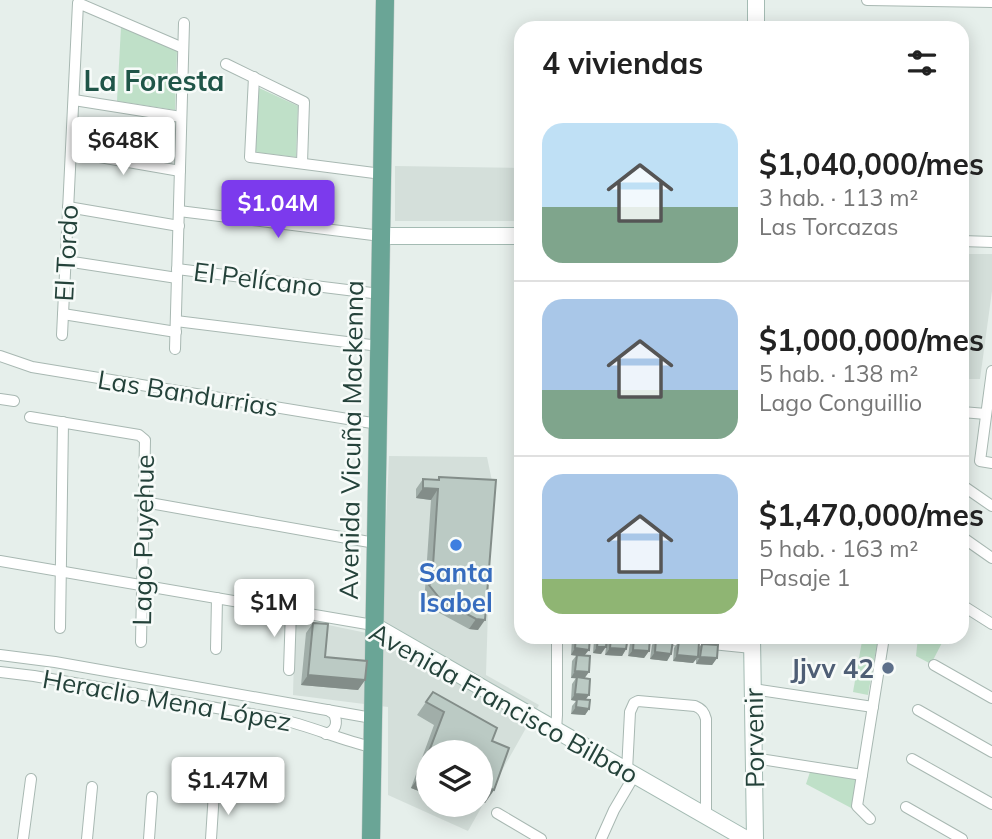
<!DOCTYPE html>
<html lang="es">
<meta charset="utf-8">
<style>
body{margin:0;font-family:Mulish,sans-serif;background:#f6f6f6;color:#222;height:100vh;display:flex;flex-direction:column;font-size:26px;white-space:nowrap}
*{box-sizing:border-box;margin:0}
p{font-size:23px;color:#767676}
.icon{flex:none;width:38px;height:38px;fill:none;stroke:currentColor;stroke-width:2;stroke-linecap:round;stroke-linejoin:round}
.map{position:relative;flex:1;overflow:hidden}
.panel{position:absolute;left:514px;top:21px;width:455px;height:623px;display:flex;flex-direction:column;background:#fff;border-radius:21px;box-shadow:0 4px 18px #0003}
.panel>*{flex:none}
.buttons{position:absolute;left:416px;top:740px;display:grid;gap:14px}
.buttons a{display:grid;place-items:center;width:77px;height:77px;border-radius:50%;background:#fff;box-shadow:0 4px 18px #0003;font-size:35px}
.price{position:absolute;translate:-50% -60px;padding:0 16px;border-radius:7px;background:#fff;color:#222;font-size:23px;line-height:46px;filter:drop-shadow(0 2px 4px #0008)}
.price::after{content:'';position:absolute;left:50%;top:42px;width:21px;height:16px;margin-left:-10px;background:inherit;clip-path:polygon(0 0,100% 0,50% 100%)}
.price.current{background:#7c3aed;color:#fff}
ul{padding:0;list-style:none}
li{display:flex;align-items:center;gap:21px;height:175px;padding:0 28px}
li+li{border-top:2px solid #e0e0e0}
li span{display:grid;place-items:center;flex:none;width:196px;height:140px;border-radius:21px;color:#555}
li>.icon{margin-inline-start:auto}
span .icon{width:84px;height:84px;fill:#fffc;stroke-width:1}
li b{font-size:30px}
h2{display:flex;justify-content:space-between;align-items:center;height:84px;padding:0 28px;font-size:30px}
.map>svg:first-child{display:block}
.built{fill:#d4dfda;fill-rule:evenodd}
.green{fill:#bfe0c8}
.lines{fill:none;stroke-linecap:round;stroke-linejoin:round}
.street-casing{stroke:#a8b8b2;stroke-width:12}
.secondary-casing{stroke:#a4bbb3;stroke-width:18}
.primary-casing{stroke:#c2cac8;stroke-width:19}
.street{stroke:#fff;stroke-width:10}
.secondary{stroke:#fff;stroke-width:16}
.primary{stroke:#6aa596;stroke-width:18}
.wall{fill:#a1aea9}
.shaded-wall{fill:#838d89}
.building{fill:#bbcac4;stroke:#838d89;stroke-width:2}
.shop-dot{fill:#3f7fe0;stroke:#f7fbf9;stroke-width:2.5}
.service-dot{fill:#5c6f8a;stroke:#f7fbf9;stroke-width:2.5}
.labels{text-anchor:middle;dominant-baseline:central;stroke-width:5;stroke-linejoin:round;paint-order:stroke}
.street-label{font-size:26px;fill:#24423a;stroke:#f7fbf9}
.shop-label{font-size:26px;font-weight:bold;fill:#366cbe;stroke:#f7fbf9}
.service-label{font-size:26px;font-weight:bold;fill:#4e5e75;stroke:#f7fbf9;text-anchor:end}
.neighbourhood-label{font-size:28px;font-weight:bold;fill:#1f5548;stroke:#f7fbf9}
</style>
<div class="map">
<svg width="992" height="839" viewBox="0 0 992 839">
<rect width="100%" height="100%" fill="#e6efeb"/>
<g class="built">
<polygon points="395,166 521,168 521,221 395,221"/>
<polygon points="963,254 992,254 992,291 980,379 963,379"/>
<path d="M389,456l98,1 5,24 -6,194 53,30 -71,126 -80,-36v-88l-95,-12 2,-77 86,18zM429,752h52v53h-52z"/>
</g>
<g class="green">
<polygon points="121,27 177,51 175,110 117,101"/>
<polygon points="257,87 298,106 296,157 254,152"/>
<polygon points="918,637 945,637 931,664 916,656"/>
<polygon points="862,641 877,644 868,695 853,692"/>
<polygon points="810,772 861,779 853,809 806,784"/>
</g>
<g class="lines">
<g class="street-casing">
<g id="street">
<polyline points="867,0 992,2"/>
<polyline points="226,64 304,102 302,163"/>
<polyline points="254,77 250,157 382,174"/>
<polyline points="74,100 181,117"/>
<polyline points="71,152 180,171"/>
<polyline points="68,207 179,226"/>
<polyline points="179,211 381,236"/>
<polyline points="962,241 992,242"/>
<polyline points="66,261 177,278"/>
<polyline points="177,269 380,294"/>
<polyline points="63,314 176,332"/>
<polyline points="176,321 379,346"/>
<polyline points="62,335 78,3 183,48"/>
<polyline points="175,349 184,23"/>
<polyline points="0,356 32,367 378,424"/>
<polyline points="992,371 980,461 992,463"/>
<polyline points="0,399 14,401"/>
<polyline points="962,412 986,414"/>
<polyline points="30,417 139,435 145,440 141,642"/>
<polyline points="966,488 992,506"/>
<polyline points="144,502 375,543"/>
<polyline points="962,537 992,558"/>
<polyline points="0,561 373,625"/>
<polyline points="962,605 992,624"/>
<polyline points="60,628 63,422"/>
<polyline points="642,637 752,648"/>
<polyline points="216,649 217,598"/>
<polyline points="0,655 55,662 372,718"/>
<polyline points="934,665 992,698"/>
<polyline points="289,670 291,610"/>
<path d="M0,672l34,4 245,43c32,7 61,21 93,28"/>
<polyline points="753,689 873,707"/>
<polyline points="918,710 992,752"/>
<polyline points="556,730 557,715 557,637"/>
<path d="M326,734c10,-3 12,-11 8,-20l-6,-4"/>
<polyline points="754,758 862,775"/>
<polyline points="912,759 992,804"/>
<path d="M627,771l3,-59 4,-9 4,-2 57,5c7,3 9,6 11,13v97"/>
<polyline points="906,807 962,839"/>
<polyline points="497,813 541,839"/>
<polyline points="870,819 857,806 884,637"/>
<polyline points="23,839 31,779"/>
<polyline points="87,839 92,787"/>
<polyline points="149,839 152,797"/>
<polyline points="211,839 214,792"/>
<polyline points="601,839 614,810 634,776"/>
</g>
</g>
<g class="secondary-casing">
<g id="secondary">
<polyline points="756,28 756,0"/>
<polyline points="381,236 522,236"/>
<polyline points="373,625 746,839"/>
<polyline points="752,637 755,839"/>
</g>
</g>
<g class="primary-casing">
<polyline id="primary" points="371,839 385,0"/>
</g>
<use href="#street" class="street"/>
<use href="#secondary" class="secondary"/>
<use href="#primary" class="primary"/>
</g>
<g class="wall">
<polygon points="439,477 496,480 478,630 469,629 434,610 422,595 425,590 431,500 416,498 416,489 423,479 437,480"/>
<polygon points="313,623 325,657 365,680 358,690 301,685 306,633"/>
<polygon points="573,637 590,637 585,655 585,700 589,709 585,715 571,714 572,706 576,701 571,700 572,684 576,678 571,678 572,661 576,656 571,655 572,639"/>
<polygon points="596,637 607,637 601,654 593,653 594,640"/>
<polygon points="610,637 628,637 626,649 622,656 605,655 607,641"/>
<polygon points="634,637 649,651 644,658 628,656 630,643"/>
<polygon points="656,639 671,654 667,661 650,659 652,645"/>
<polygon points="679,641 698,648 702,644 717,658 712,665 696,664 696,658 693,663 673,661 674,648"/>
<polygon points="433,692 492,741 494,790 485,803 481,752 429,795 411,788 434,725 417,715"/>
</g>
<g class="shaded-wall">
<polygon points="423,488 438,489 431,500 416,498"/>
<polygon points="476,619 485,620 478,630 469,629"/>
<polygon points="597,647 606,647 601,654 593,653"/>
<polygon points="575,648 589,650 584,656 571,655"/>
<polygon points="610,648 626,649 622,656 605,655"/>
<polygon points="633,650 649,651 644,658 628,656"/>
<polygon points="655,652 671,654 667,661 650,659"/>
<polygon points="677,655 698,657 693,663 673,661"/>
<polygon points="700,657 717,658 712,665 696,664"/>
<polygon points="575,671 589,672 584,679 571,678"/>
<polygon points="308,675 365,680 358,690 301,685"/>
<polygon points="575,694 589,695 584,702 571,700"/>
<polygon points="576,707 589,709 585,715 571,714"/>
<polygon points="420,775 429,778 429,795 411,788"/>
<polygon points="481,785 494,790 485,803 481,802"/>
</g>
<g class="building">
<polygon points="439,477 496,480 485,620 476,619 441,600 429,585 432,581 438,489 423,488 423,479 439,480"/>
<polygon points="313,623 328,624 325,657 367,661 365,680 308,675"/>
<polygon points="576,637 590,637 589,650 575,648"/>
<polygon points="598,637 607,637 606,647 597,647"/>
<polygon points="611,637 628,637 626,649 610,648"/>
<polygon points="634,637 650,638 649,651 633,650"/>
<polygon points="656,639 673,640 671,654 655,652"/>
<polygon points="679,641 699,643 698,657 677,655"/>
<polygon points="702,644 718,645 717,658 700,657"/>
<polygon points="577,655 590,656 589,672 575,671"/>
<polygon points="577,677 590,679 589,695 575,694"/>
<polygon points="433,692 497,728 492,741 509,748 494,790 481,785 481,752 429,752 429,778 420,775 444,712 426,702"/>
<polygon points="577,699 590,700 589,709 576,707"/>
</g>
<circle class="shop-dot" cx="456" cy="545" r="7"/>
<circle class="service-dot" cx="888" cy="668" r="7"/>
<g class="labels">
<g class="street-label">
<text transform="translate(66 253) rotate(-87)">El Tordo</text>
<text transform="translate(258 279) rotate(7)">El Pelícano</text>
<text transform="translate(188 393) rotate(9)">Las Bandurrias</text>
<text transform="translate(351 440) rotate(-89)">Avenida Vicuña Mackenna</text>
<text transform="translate(143 540) rotate(-89)">Lago Puyehue</text>
<text transform="translate(167 700) rotate(10)">Heraclio Mena López</text>
<text transform="translate(504 703) rotate(29)">Avenida Francisco Bilbao</text>
<text transform="translate(754 738) rotate(-91)">Porvenir</text>
</g>
<g class="shop-label">
<text x="456" y="572">Santa<tspan x="456" dy="30">Isabel</tspan></text>
</g>
<g class="service-label">
<text x="874" y="668">Jjvv 42</text>
</g>
<g class="neighbourhood-label">
<text x="154" y="80">La Foresta</text>
</g>
</g>
</svg>
<div class="buttons">
<a><svg class="icon" aria-label="layers" viewBox="0 0 24 24"><path d="M12 4l9 5-9 5-9-5zM3 14l9 5 9-5"/></svg></a>
</div>
<b class="price" style="left:123px;top:177px">$648K</b>
<b class="price current" style="left:278px;top:240px">$1.04M</b>
<b class="price" style="left:274px;top:639px">$1M</b>
<b class="price" style="left:228px;top:817px">$1.47M</b>
<section class="panel">
<h2>4 viviendas<svg class="icon" aria-label="filters" viewBox="0 0 24 24"><path d="M4 7h16M4 17h16"/><circle cx="9" cy="7" r="2"/><circle cx="15" cy="17" r="2"/></svg></h2>
<ul>
<li><span style="background:linear-gradient(#bfe0f5 60%,#7fa58c 0)"><svg class="icon" aria-label="home" viewBox="0 0 24 24"><path d="M3 11l9-7 9 7M6 9v11h12V9"/></svg></span><div><b>$1,040,000/mes</b><p>3 hab. · 113 m²</p><p>Las Torcazas</p></div></li>
<li><span style="background:linear-gradient(#a9c7e8 65%,#7fa58c 0)"><svg class="icon" aria-label="home" viewBox="0 0 24 24"><path d="M3 11l9-7 9 7M6 9v11h12V9"/></svg></span><div><b>$1,000,000/mes</b><p>5 hab. · 138 m²</p><p>Lago Conguillio</p></div></li>
<li><span style="background:linear-gradient(#a9c7e8 75%,#8fb573 0)"><svg class="icon" aria-label="home" viewBox="0 0 24 24"><path d="M3 11l9-7 9 7M6 9v11h12V9"/></svg></span><div><b>$1,470,000/mes</b><p>5 hab. · 163 m²</p><p>Pasaje 1</p></div></li>
</ul>
</section>
</div>
